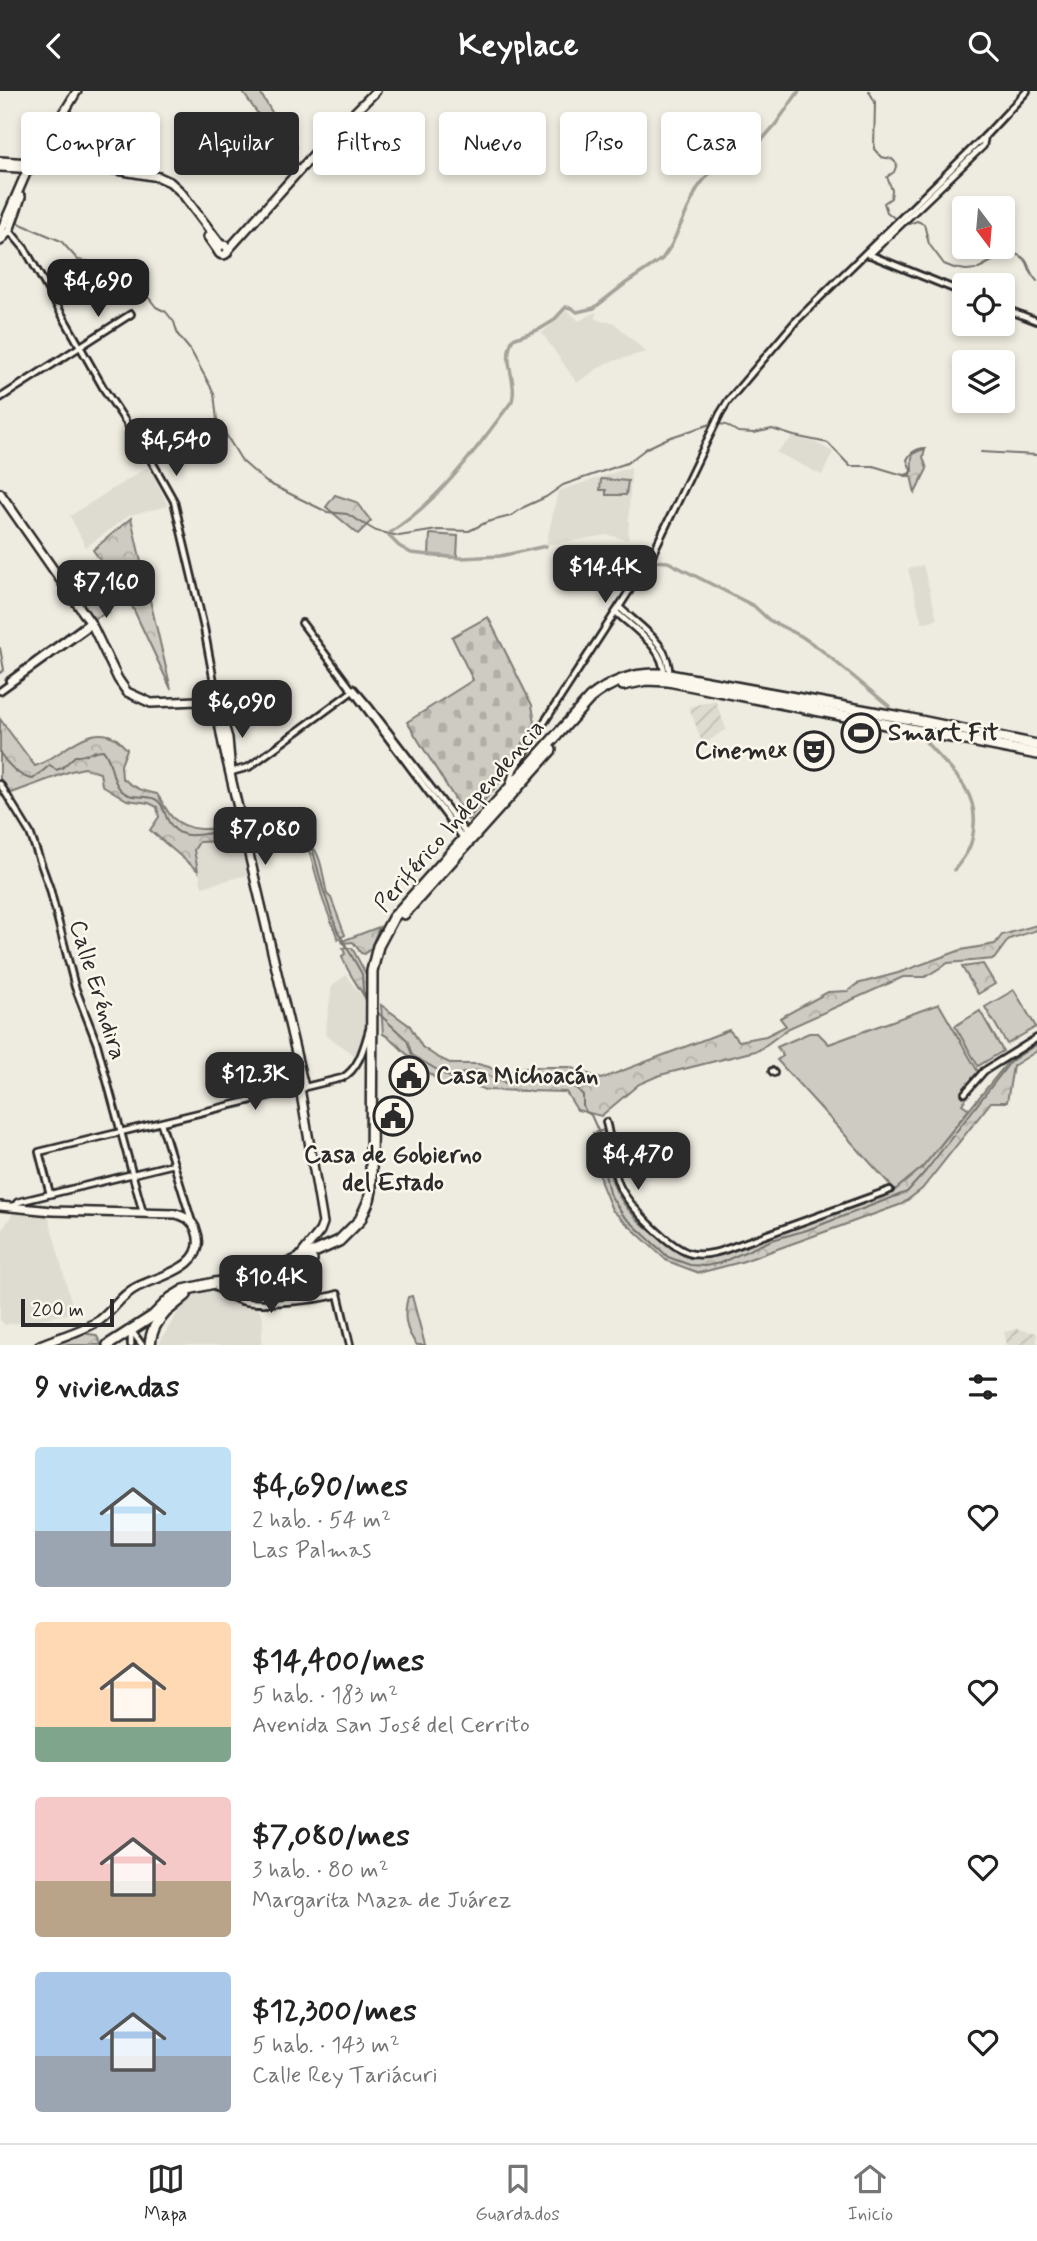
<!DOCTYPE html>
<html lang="es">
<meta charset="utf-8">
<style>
body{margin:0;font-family:Mynerve,sans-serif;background:#f2f2f2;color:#222;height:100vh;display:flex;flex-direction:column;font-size:26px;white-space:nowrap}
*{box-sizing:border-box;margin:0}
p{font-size:23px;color:#767676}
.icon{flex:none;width:38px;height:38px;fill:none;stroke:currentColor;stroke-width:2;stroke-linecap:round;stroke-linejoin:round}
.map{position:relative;height:1254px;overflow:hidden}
.sheet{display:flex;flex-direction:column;background:#fff;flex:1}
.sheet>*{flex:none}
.top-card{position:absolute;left:21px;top:21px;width:996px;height:63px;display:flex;gap:14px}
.needle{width:46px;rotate:164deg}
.controls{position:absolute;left:952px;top:105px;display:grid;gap:14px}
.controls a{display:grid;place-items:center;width:63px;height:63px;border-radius:7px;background:#fff;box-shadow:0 4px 10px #0003;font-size:35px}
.scale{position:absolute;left:21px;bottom:18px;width:93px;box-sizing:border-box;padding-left:7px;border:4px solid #2b2b2b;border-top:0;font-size:19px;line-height:24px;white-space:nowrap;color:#2b2b2b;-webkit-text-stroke:5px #fbf7ec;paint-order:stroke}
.price{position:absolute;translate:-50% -60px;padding:0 16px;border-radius:14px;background:#2b2b2b;color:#fff;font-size:23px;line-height:46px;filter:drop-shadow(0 2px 4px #0008)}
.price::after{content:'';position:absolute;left:50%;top:42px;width:21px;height:16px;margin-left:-10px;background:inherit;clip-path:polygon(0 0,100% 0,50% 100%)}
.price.on{background:#222;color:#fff}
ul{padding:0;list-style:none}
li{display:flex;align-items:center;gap:21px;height:175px;padding:0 35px}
li span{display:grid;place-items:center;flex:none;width:196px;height:140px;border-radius:7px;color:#555}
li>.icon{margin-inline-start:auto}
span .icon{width:84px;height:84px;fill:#fffc;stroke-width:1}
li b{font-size:30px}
h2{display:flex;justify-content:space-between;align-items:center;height:84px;padding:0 35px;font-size:30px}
.chip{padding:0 24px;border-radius:7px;background:#fff;box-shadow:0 4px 10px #0003;font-size:24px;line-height:63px}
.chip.on{background:#2b2b2b;color:#fff}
header{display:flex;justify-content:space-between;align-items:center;height:91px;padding:0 35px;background:#2b2b2b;color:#fff;font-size:32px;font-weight:700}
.tab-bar{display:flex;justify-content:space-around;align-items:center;height:98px;border-top:2px solid #e0e0e0;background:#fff;font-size:19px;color:#767676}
.tab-bar a{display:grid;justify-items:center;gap:4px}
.tab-bar .on{color:#2b2b2b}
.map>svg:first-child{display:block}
.built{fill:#dedbd1}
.industrial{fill:url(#industrial-furrows)}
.grass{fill:#cecbc2;stroke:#7c7b76;stroke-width:2}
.forest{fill:url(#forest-crowns);stroke:#7c7b76;stroke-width:2}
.cemetery{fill:url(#cemetery-stones);stroke:#7c7b76;stroke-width:2}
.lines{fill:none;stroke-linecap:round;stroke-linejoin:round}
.stream{stroke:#74726e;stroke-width:2}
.canal{stroke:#a4a29a;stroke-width:3.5}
.minor-casing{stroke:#2b2b2b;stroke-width:10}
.major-casing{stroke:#2b2b2b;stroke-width:12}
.highway-casing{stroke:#2b2b2b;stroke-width:14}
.minor{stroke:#fbf7ec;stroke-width:4.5}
.major{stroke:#fbf7ec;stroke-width:7}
.highway{stroke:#fbf7ec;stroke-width:9}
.labels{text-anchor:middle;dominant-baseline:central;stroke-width:5;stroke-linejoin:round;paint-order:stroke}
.poi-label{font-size:24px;font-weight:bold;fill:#2b2b2b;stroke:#fbf7ec;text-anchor:start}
.street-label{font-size:24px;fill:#2b2b2b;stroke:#fbf7ec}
</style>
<header><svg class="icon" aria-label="back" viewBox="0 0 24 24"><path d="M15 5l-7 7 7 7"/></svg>Keyplace<svg class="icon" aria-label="search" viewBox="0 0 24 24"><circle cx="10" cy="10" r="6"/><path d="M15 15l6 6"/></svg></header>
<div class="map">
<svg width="1037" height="1254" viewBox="0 0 1037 1254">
<defs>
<pattern id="industrial-furrows" width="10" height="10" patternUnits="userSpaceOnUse" patternTransform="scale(1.75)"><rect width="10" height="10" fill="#dedbd1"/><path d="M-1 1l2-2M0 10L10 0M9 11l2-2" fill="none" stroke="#bfbcb4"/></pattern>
<pattern id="forest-crowns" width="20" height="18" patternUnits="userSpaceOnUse" patternTransform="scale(1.75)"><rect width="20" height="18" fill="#cecbc2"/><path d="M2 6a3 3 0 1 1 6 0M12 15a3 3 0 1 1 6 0" fill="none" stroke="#b1aea7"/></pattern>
<pattern id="cemetery-stones" width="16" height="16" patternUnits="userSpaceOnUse" patternTransform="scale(1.75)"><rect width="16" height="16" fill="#cecbc2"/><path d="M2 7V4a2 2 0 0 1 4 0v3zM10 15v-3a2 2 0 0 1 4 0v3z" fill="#b1aea7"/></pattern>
</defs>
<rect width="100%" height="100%" fill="#eeebe0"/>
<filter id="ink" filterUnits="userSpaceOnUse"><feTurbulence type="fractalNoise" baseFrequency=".0143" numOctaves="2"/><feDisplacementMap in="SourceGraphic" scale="14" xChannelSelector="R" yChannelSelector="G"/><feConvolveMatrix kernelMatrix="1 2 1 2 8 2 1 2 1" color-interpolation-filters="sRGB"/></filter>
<g filter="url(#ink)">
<g class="built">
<polygon points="567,219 579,230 596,221 596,228 604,231 613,231 646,261 606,272 577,292 542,242"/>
<polygon points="793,346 816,352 833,361 822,384 776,361"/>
<polygon points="149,375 168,415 130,424 86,456 70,425"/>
<polygon points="631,376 628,449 608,444 546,454 558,400"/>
<polygon points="923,474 937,528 922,532 908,478"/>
<polygon points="228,748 243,749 250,783 202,796 194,759 199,751"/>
<polygon points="346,884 369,915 371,932 358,967 325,943 332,895"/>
<polygon points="14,1120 48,1124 74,1222 5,1234 0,1229 0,1143"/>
<polygon points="216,1198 258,1218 262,1224 263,1231 261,1254 158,1254 189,1203"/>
</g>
<g class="industrial">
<polygon points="715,609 726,638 703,654 689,616"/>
<polygon points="1017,1238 1037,1242 1037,1254 1007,1254 1004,1241"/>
</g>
<g class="grass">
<polygon points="242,0 259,0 278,31 267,36"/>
<polygon points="601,388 628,390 626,404 606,404 606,399 600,399"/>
<polygon points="430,443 458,445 457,467 429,465"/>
<polygon points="1014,899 1036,936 1007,953 985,916"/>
<polygon points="939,913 981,986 962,1013 969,1018 923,1076 895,1099 777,969 783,965 777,956 809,942 818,942 829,953"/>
<polygon points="980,920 1003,960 978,975 955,935"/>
</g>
<g class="forest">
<polygon points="283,34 297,56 287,67 271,42"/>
<path d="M925,358l-2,8 4,12 -12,24 -4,-17h-5l6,-5c0,-13 -4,-18 13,-22z"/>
<polygon points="335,404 356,411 371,430 358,443 326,416"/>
<polygon points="131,427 149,506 130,511 93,459"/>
<polygon points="72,474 109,521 92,529 59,485"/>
<polygon points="150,509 171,598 132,515"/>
<path d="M0,628l35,47c24,-7 52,-44 80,-28 4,2 8,8 12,11l-6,16 1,13c12,10 21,13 35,16 6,8 9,17 16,24 19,17 43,10 66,8l4,14 -44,2 -5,8 4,21 -48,-41 9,-13 -2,-10 -8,-4 -22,-3 -25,-15 -2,-12 -16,-5 -13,3 -62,23 -9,-15z"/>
<path d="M270,727l10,14c42,7 39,26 47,62l4,4 14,37 -7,4 -15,-39 -13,-47 -5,-6 -27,-9 -31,-3 -2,-9z"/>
<path d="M1037,834v5l-28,9 -15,20 -46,4 -23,14h-22l-114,51 -30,22 -99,25 -21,9 -38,32 -24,-6 -11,-18 -81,-2 -13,-6h-30c-11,-9 -21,-18 -32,-27 -10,-8 -15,-17 -27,-23l-2,-29 29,21 12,21 15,10 15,7h26l11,3 12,8 23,-8h46l31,12 128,-49 10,11 27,-5 20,-10 -6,-8 48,-26 20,-1 9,-7 41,-11 63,-23 34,-6 7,-9z"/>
<polygon points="379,836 371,857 365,863 361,862 353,851 343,852 342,850"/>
<path d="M343,857h9l15,28 2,30c-8,-18 -21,-31 -27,-50l3,-2z"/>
<polygon points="983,873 995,893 978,903 962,876"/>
<path d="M1037,950v10l-24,15 -6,36h-16l-69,87 -20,15 -161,58 -42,11 -32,-12 -55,-51 -11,-27 -8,-50 11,-3c3,17 3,38 9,54 11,31 51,59 78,75l28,-5 175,-63 29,-24 88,-109z"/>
<path d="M412,1205l13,49h-8c-12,-15 -14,-29 -9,-48z"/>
<polygon points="81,1242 96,1244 102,1254 47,1254"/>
</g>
<polygon class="cemetery" points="488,526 532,614 535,632 500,691 468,729 407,631 473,589 452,546"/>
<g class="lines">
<g class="stream">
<polyline points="869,0 875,11 874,58 881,66 892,68 897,73 894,81 887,86 892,99 891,107 884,112 887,121 898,130"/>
<polyline points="16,131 61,150 78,169 99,172 123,196 149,207 156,216 166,221 174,231 178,244 191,260 214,302 217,329 242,370 266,391 327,421 347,423 376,440 399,445 437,439 469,440 487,431 511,425 524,416 546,406 563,394 627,372 647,357 668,347 714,332"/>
<path d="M903,132l3,2 11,-4 7,3 5,20 15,20 10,4 12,2 11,-1 32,-17c26,7 14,14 28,29"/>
<path d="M719,333l7,1 12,7 16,1 18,-4 22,7 34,7 22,23h23l30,9 7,-1 1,-4 -4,-10c3,-7 10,-12 18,-12"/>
<polyline points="981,361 1037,364"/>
<polyline points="0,557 4,579 0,582"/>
<path d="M0,662c7,11 20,25 33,26l17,-14 6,5 6,-2 13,-12c11,1 17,-6 28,-6 10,11 7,28 17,39 11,12 23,5 35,10 9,4 9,16 14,23 11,20 30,12 49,10 7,0 14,0 22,1"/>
<polyline points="249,742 288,747 305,752 313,760 323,798 337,839 362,883 363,900 368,912"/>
<path d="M375,919l32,30 5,15 39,23c7,-2 14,-6 21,-7 13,-2 23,12 36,12 9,0 17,-7 26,-8 19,-2 37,6 49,20v11l3,6 5,3 8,18v12l10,48 14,22 45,42 22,8 15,1 15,-3 52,-23 35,-10 100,-38 18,-20 86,-111 26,-17"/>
</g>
<g class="canal">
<path d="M391,441c50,-33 86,-84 121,-131 6,-21 -11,-41 1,-62l27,-10 13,-8 13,-14 6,1 5,4 17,-4 32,-25 36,-24 9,-13 26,-57 22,-29 9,-8 22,-5 11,-6 14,-16 24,-34"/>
<polyline points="389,445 399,455 411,462 461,467 500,465 546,455"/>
<polyline points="652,470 668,471 754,515 769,529 801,545 820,558 889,615"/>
<path d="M919,642c21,30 59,51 55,92 -1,20 -7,30 -20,45"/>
</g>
<g class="minor-casing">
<g id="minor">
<polyline points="9,139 25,158 104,298 151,369 174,410 204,537 219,618"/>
<polyline points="868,163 964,202"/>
<polyline points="869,164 983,55 985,45"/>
<polyline points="1003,217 1037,230"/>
<polyline points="0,307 131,223"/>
<path d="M619,516c20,19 53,38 50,70"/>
<path d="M616,521c18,17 49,36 48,63"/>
<polyline points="302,532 463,747"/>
<polyline points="9,590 89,531"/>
<polyline points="350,597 354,598 370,617 466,742"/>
<polyline points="0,600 92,534"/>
<polyline points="231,681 249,676 354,599"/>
<polyline points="510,691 514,678 650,468 720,323 728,310 795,231 986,44 1027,0"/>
<polyline points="0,693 30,742 50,798 75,896 97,953 143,1122"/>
<polyline points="772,980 774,982"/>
<polyline points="965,1002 984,980 1037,947"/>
<path d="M606,1031c6,20 5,44 13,63 9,20 53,66 74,69 15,2 29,-3 42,-8l155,-56"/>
<polyline points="161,1032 191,1128"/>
<path d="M50,1103l-11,-42 303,-74c17,-9 22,-31 27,-48"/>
<polyline points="14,1115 18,1111 174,1073"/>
<path d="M217,1197c7,5 16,11 25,13 19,5 77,-1 96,-7l12,51"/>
<polyline points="231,1204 231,1201 235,1196"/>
<polyline points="131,1239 142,1254"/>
<polyline points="131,1254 131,1241"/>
</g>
</g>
<g class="major-casing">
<g id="major">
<polyline points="0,70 105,77 159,86 170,91 181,101 221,154"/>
<polyline points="0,76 38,78"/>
<polyline points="0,142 30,73 45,53 77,0"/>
<polyline points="208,146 218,160"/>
<polyline points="0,150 9,140 21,106"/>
<circle cx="223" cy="159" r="5"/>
<polyline points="228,159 323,53 376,0"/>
<polyline points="0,402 92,534 118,588 127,601 151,612 197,610 210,613 219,618 228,647 231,681"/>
<polyline points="219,619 218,627 223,653 304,996"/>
<path d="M0,1115l52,5 124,3c10,3 16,6 20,16 14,37 -37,46 -59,57 -15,7 -24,23 -37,33 -17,11 -41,17 -60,25"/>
<polyline points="298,1168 320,1140 323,1132 300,997"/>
</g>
</g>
<g class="highway-casing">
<g id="highway">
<polyline points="623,594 646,589 668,590 1037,663"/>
<polyline points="404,823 551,659"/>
<polyline points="251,1194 276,1187 312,1169"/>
<polyline points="162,1224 186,1204"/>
<path d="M108,1254l45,-29 18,-18 13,-8 30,-7 42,-5 83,-37 21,-21 9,-20 2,-9 1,-220 6,-25 15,-28 197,-220c24,-19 50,-27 79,-23l242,44 126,26"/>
<path d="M150,1254c1,-13 5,-21 14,-31"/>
</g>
</g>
<use href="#minor" class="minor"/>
<use href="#major" class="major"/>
<use href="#highway" class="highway"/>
</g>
</g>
<defs>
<g id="stadium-ring" transform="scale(2.0125)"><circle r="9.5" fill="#fbf7ec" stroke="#2b2b2b" stroke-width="1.5"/><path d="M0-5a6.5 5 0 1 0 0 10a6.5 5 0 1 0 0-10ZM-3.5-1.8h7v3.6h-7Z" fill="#2b2b2b"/></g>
<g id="theatre-ring" transform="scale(2.0125)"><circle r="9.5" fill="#fbf7ec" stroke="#2b2b2b" stroke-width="1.5"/><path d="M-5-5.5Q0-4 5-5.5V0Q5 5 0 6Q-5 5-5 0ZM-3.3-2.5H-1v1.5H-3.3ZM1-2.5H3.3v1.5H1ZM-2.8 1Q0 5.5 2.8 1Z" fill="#2b2b2b"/></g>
<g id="civic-ring" transform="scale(2.0125)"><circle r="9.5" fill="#fbf7ec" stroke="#2b2b2b" stroke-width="1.5"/><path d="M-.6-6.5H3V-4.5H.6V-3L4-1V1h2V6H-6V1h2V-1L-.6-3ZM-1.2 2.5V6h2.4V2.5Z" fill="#2b2b2b"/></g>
</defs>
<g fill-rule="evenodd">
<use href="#stadium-ring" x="861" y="642"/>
<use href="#theatre-ring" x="814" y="660"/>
<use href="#civic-ring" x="409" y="985"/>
<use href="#civic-ring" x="393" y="1025"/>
</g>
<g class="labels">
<g class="poi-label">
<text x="888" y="642">Smart Fit</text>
<text x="787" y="660" text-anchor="end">Cinemex</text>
<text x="436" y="985">Casa Michoacán</text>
<text x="393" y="1064" text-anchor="middle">Casa de Gobierno<tspan x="393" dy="28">del Estado</tspan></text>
</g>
<g class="street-label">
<text transform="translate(460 725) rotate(-49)">Periférico Independencia</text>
<text transform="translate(97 899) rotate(73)">Calle Eréndira</text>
</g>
</g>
</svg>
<div class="controls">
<a><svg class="needle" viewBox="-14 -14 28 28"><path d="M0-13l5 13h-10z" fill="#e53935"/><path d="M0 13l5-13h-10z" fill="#767676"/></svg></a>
<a><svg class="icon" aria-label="locate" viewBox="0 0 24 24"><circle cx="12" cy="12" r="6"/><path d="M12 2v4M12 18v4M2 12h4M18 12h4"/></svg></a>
<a><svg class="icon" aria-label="layers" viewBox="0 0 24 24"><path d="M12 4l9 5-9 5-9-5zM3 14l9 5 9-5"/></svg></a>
</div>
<div class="scale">200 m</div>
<b class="price on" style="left:98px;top:228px">$4,690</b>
<b class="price" style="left:176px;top:387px">$4,540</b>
<b class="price" style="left:605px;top:514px">$14.4K</b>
<b class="price" style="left:106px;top:529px">$7,160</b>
<b class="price" style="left:242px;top:649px">$6,090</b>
<b class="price" style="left:265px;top:776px">$7,080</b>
<b class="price" style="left:255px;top:1021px">$12.3K</b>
<b class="price" style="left:638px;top:1101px">$4,470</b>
<b class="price" style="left:271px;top:1224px">$10.4K</b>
<div class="top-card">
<a class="chip">Comprar</a>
<a class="chip on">Alquilar</a>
<a class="chip">Filtros</a>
<a class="chip">Nuevo</a>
<a class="chip">Piso</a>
<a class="chip">Casa</a>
</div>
</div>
<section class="sheet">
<h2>9 viviendas<svg class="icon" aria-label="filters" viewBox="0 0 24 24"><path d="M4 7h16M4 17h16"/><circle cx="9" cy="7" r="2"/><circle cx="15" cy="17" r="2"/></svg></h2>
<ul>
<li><span style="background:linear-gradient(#bfe0f5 60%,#9aa5b1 0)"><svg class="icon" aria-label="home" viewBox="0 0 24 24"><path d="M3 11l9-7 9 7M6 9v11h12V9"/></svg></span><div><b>$4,690/mes</b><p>2 hab. · 54 m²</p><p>Las Palmas</p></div><svg class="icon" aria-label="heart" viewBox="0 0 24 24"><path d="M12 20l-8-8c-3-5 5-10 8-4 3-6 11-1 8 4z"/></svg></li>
<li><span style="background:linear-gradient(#ffd9b3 75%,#7fa58c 0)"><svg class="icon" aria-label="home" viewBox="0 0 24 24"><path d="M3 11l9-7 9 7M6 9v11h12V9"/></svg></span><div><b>$14,400/mes</b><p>5 hab. · 183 m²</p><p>Avenida San José del Cerrito</p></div><svg class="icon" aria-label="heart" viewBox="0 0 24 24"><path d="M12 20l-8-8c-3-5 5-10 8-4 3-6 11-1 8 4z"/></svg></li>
<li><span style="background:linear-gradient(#f6c9c9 60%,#b9a48a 0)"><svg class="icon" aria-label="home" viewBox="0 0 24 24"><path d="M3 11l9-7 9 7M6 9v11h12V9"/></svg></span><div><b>$7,080/mes</b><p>3 hab. · 80 m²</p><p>Margarita Maza de Juárez</p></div><svg class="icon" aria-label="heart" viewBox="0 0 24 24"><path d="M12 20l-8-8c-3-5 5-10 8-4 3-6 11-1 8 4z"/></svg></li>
<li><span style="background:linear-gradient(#a9c7e8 60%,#9aa5b1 0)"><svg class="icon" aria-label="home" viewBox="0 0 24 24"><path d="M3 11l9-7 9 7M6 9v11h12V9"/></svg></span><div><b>$12,300/mes</b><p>5 hab. · 143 m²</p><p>Calle Rey Tariácuri</p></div><svg class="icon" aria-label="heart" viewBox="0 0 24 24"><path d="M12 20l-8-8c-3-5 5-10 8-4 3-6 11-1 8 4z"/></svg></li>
</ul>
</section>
<nav class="tab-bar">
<a class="on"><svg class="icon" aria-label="map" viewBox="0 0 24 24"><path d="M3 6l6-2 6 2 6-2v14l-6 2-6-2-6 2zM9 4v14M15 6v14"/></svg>Mapa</a>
<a><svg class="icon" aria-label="saved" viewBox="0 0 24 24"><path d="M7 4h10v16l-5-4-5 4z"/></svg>Guardados</a>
<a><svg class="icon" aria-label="home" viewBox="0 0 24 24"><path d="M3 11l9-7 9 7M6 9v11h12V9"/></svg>Inicio</a>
</nav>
